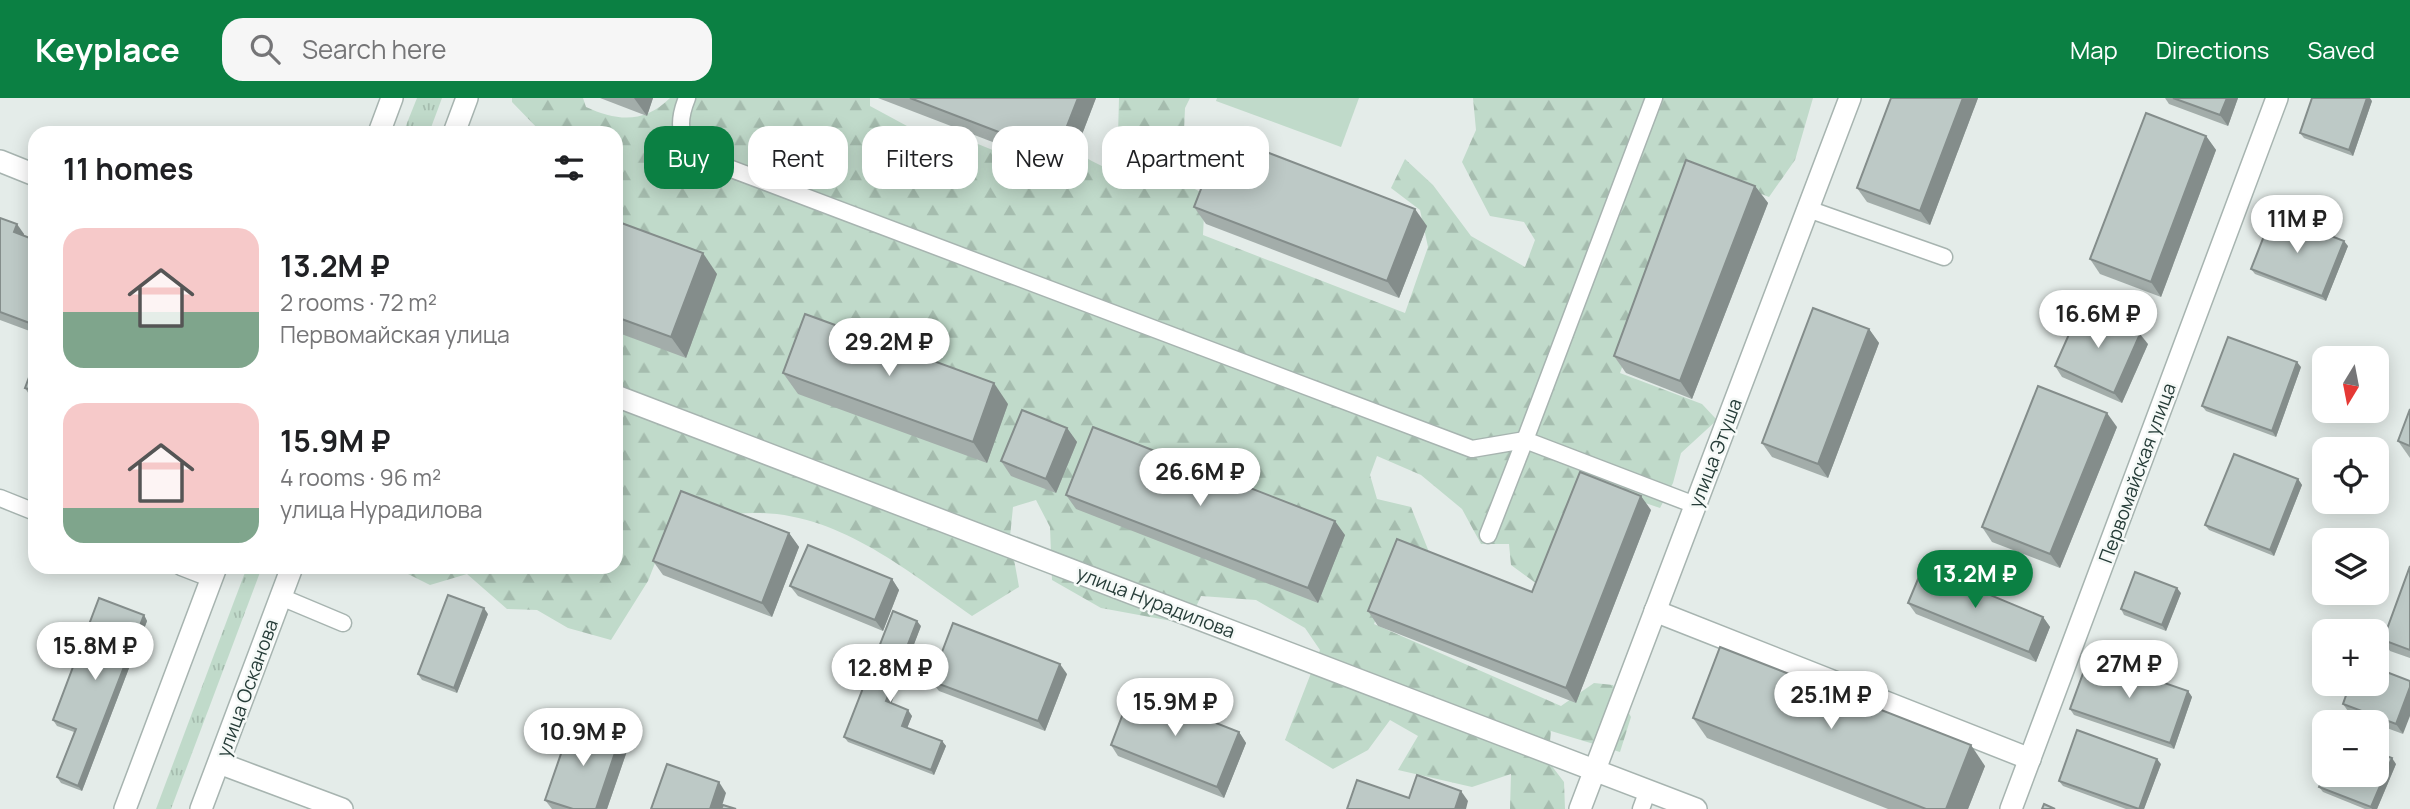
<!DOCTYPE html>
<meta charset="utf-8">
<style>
body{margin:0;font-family:Manrope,sans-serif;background:#f6f6f6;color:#202124;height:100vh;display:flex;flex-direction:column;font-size:26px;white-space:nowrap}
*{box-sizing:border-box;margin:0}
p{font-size:23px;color:#757577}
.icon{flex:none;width:38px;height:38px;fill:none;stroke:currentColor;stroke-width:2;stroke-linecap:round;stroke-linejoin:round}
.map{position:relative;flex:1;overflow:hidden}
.drawer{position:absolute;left:28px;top:28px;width:595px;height:448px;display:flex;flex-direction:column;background:#fff;border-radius:21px;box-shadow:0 4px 18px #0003}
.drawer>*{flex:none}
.guide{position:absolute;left:644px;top:28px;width:665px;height:63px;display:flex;gap:14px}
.needle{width:46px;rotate:190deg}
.fabs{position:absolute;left:2312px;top:248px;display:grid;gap:14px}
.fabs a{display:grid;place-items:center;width:77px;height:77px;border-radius:14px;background:#fff;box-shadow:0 4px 18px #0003;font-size:35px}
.price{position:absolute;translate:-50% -60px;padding:0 16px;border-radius:24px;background:#fff;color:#222;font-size:23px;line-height:46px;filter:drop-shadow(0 2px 4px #0008)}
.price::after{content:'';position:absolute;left:50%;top:42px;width:21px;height:16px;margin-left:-10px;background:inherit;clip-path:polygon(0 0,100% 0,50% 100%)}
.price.selected{background:#0b8043;color:#fff}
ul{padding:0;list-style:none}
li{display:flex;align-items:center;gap:21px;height:175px;padding:0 35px}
li span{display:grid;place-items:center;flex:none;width:196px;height:140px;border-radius:21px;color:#555}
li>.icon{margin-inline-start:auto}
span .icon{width:84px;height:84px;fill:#fffc;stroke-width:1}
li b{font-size:30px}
h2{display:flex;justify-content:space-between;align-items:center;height:84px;padding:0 35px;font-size:30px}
.pill{padding:0 24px;border-radius:21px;background:#fff;box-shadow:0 4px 18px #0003;font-size:24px;line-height:63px}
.pill.selected{background:#0b8043;color:#fff}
header{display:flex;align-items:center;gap:42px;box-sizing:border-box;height:98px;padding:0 35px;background:#0b8043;color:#fff}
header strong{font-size:33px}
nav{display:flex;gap:38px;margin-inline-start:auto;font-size:24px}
.search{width:490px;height:63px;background:#f6f6f6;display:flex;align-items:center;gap:18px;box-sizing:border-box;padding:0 24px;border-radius:21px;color:#757577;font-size:26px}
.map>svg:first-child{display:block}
.grass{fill:url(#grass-tufts)}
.forest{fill:url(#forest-firs)}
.pitch{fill:#c0daca}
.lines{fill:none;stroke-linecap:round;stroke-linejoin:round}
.service-casing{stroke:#a7b4b0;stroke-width:19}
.minor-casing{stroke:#a7b4b0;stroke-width:24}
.tertiary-casing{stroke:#a7b4b0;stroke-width:24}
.service{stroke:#fff;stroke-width:16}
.minor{stroke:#fff;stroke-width:21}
.tertiary{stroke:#fff;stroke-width:21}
.wall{fill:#a3adaa}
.shaded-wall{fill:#848d8b}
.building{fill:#bdc9c6;stroke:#848d8b;stroke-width:2}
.labels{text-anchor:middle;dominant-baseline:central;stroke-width:5;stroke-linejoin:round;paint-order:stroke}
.street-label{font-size:19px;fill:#263c38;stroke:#f5f9f7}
</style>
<header>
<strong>Keyplace</strong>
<div class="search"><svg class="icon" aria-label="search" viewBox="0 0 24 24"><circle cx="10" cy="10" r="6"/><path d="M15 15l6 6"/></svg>Search here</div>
<nav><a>Map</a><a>Directions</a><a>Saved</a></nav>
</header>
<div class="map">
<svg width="2410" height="711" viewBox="0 0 2410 711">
<defs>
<pattern id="grass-tufts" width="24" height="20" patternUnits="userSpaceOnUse" patternTransform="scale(1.75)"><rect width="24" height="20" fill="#c0daca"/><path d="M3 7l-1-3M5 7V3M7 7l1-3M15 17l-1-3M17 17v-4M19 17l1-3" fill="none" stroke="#a5bcae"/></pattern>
<pattern id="forest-firs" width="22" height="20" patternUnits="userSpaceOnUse" patternTransform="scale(1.75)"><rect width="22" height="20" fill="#c0daca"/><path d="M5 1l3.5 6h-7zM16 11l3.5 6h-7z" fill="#a5bcae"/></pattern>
</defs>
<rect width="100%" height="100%" fill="#e4ece9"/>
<g class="grass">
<polygon points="417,0 442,0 429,35 403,35"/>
<polygon points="247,469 262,469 171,711 156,711"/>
</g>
<g class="forest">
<path d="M512,0h71l3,9c31,14 58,17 84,-9h200v8l37,20 42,15 8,13 6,-16 111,45 9,-27c22,14 46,19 69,33l20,-11 33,16 -2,41 202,78 23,-66 -8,-37 -29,-22 14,-29 28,26 38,51 54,31 10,-27 -11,-18 -34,-6 -28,-54 14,-32 -3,-32h340l-18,62 -26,37 -53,-21 -57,88 -39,109 82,31 15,16 -36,33 -8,30 -13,25 -74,-25 -42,106 -33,-24 -2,-21h-28l-19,-35 -41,-34 -44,-19 -7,19 7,24 34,8 18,45 -26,-3 -29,75 187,82 33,-23 19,2 18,32 -11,35 -69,-21 -3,30 16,21 1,27h-55l1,-35 -39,13 -74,-17 20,-34 -28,-16 -22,30 -35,19 -48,-29 35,-90 -15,-22 -49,-28 -55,-4 -13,28 -87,-16 -49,-28 -2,-53 -14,-27 -23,7 -3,30 9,50 -47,29c-65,-45 -134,-104 -218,-103 -27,0 -57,8 -84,12l-22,56 -37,59 -43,-12 -31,-18 -30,-1 -40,-35 -37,11 -26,-13 -20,-5h232v-434h-74l-30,-31z"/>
<polygon points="1119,0 1190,0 1185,10 1184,33 1174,41 1157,37 1152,55 1137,50 1118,37"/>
</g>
<polygon class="pitch" points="1217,0 1359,0 1341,49 1216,3"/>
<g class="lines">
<g class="service-casing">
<g id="service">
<path d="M687,0c-11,27 -8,45 18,61l767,290 53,-9"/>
<polyline points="1654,0 1525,342 1695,407"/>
<polyline points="1808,111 1944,159"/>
<polyline points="0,400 35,414"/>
<polyline points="1488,437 1525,342"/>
<polyline points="181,469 212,481"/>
<polyline points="281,499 343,525"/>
<polyline points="1641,711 1648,692"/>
</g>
</g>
<g class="minor-casing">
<g id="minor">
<polyline points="1655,513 2030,661"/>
<polyline points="219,665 342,711"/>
<polyline points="1580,711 1850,0"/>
<polyline points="2011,711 2277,0"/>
</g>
</g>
<g class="tertiary-casing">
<g id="tertiary">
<polyline points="379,35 392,0"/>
<polyline points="454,35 467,0"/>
<polyline points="0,63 35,77"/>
<polyline points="616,298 1696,711"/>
<polyline points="125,711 216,469"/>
<polyline points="201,711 292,469"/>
</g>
</g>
<use href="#service" class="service"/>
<use href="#minor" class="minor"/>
<use href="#tertiary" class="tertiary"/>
</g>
<g class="wall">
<polygon points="600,0 653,0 647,18"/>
<polygon points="878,0 1096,0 1068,73"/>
<polygon points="1891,0 1978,0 1930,127 1867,104 1857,90"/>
<polygon points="2165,0 2238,0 2228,28 2169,6"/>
<polygon points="2372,3 2353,58 2304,40 2300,35"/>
<polygon points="2206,38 2216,52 2161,199 2100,176 2090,161"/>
<polygon points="1755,88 1768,105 1692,301 1626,275 1614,258"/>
<polygon points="1194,109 1427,128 1399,200 1206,126"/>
<polygon points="0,120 24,136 24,138 35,142 35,235 0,222"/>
<polygon points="616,123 717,176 686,260 616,234"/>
<polygon points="2348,148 2326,203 2255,176 2251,171"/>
<polygon points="1869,231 1879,245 1828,380 1772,359 1762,345"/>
<polygon points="2148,246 2122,305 2062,279 2055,268"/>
<polygon points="35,263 35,301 32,301 25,290"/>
<polygon points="2301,269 2276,339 2206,313 2202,308"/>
<polygon points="783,275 1008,306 987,365 798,296"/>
<polygon points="2410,311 2410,360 2398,343"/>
<polygon points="2117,329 2060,470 1992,444 1982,429"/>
<polygon points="1067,330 1077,344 1056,395 1011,378 1001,363"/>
<polygon points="2298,381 2302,387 2274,458 2209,432 2205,427"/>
<polygon points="1066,397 1345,437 1318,505 1076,411"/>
<polygon points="1651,412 1576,605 1378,528 1368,513 1532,494"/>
<polygon points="789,435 799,449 772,519 663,477 653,463"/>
<polygon points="2410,468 2410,560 2390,553 2383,542"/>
<polygon points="892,481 899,492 883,533 798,498 790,488"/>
<polygon points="2181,495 2166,533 2124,517 2121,511"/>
<polygon points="1908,505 2043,519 2050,529 2036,564 1916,516"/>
<polygon points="488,516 457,595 422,582 418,576"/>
<polygon points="144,517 147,523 82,693 61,685 57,679 74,634 57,628 53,622"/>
<polygon points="921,528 891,605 912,618 907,630 942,643 946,648 934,677 848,644 844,639"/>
<polygon points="1067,576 1045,633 939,593 931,583"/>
<polygon points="2376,586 2403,636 2376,626 2376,625 2373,625 2350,616 2343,606"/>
<polygon points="2188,593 2192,599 2174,651 2074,617 2070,611"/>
<polygon points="1693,620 1985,668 1968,711 1888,711 1707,640"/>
<polygon points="1239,634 1246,645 1224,700 1118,658 1111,647"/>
<polygon points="628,650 607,711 552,711 545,702"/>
<polygon points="2161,666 2144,711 2126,711 2063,688 2059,683"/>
<polygon points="2396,666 2377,711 2365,711 2323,694 2319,689"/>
</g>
<g class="shaded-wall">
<polygon points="634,0 653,0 647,18"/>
<polygon points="1078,0 1096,0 1068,73 1056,56"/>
<polygon points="1963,0 1978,0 1930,127 1920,113"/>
<polygon points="2227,0 2238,0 2228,28 2220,17"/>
<polygon points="2367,0 2370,0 2372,3 2353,58 2349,52"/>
<polygon points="2206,38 2216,52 2161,199 2151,184"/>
<polygon points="1755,88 1768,105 1692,301 1680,283"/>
<polygon points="1415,111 1427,128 1399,200 1387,183"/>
<polygon points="17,126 24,136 21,145 14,134"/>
<polygon points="2344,143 2348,148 2326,203 2322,198"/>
<polygon points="703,155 717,176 686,260 671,239"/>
<polygon points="1869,231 1879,245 1828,380 1818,366"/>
<polygon points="2140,236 2148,246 2122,305 2114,295"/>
<polygon points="2297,264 2301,269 2276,339 2272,333"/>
<polygon points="994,285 1008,306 987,365 973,344"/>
<polygon points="2107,315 2117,329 2060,470 2050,456"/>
<polygon points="1067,330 1077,344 1056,395 1046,381"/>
<polygon points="2298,381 2302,387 2274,458 2270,452"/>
<polygon points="1641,398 1651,412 1576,605 1566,590"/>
<polygon points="1335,423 1345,437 1318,505 1308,490"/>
<polygon points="789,435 799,449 772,519 762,505"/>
<polygon points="892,481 899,492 883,533 875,522"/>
<polygon points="2177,490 2181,495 2166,533 2162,527"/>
<polygon points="484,510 488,516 457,595 454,590"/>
<polygon points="144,517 147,523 82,693 78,688"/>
<polygon points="2043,519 2050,529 2036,564 2029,554"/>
<polygon points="917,523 921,528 890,609 886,603"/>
<polygon points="1060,566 1067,576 1045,633 1038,623"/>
<polygon points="2410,589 2410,618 2403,636 2396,626"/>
<polygon points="2188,593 2192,599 2174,651 2170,645"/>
<polygon points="908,612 912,618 906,633 902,628"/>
<polygon points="1239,634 1246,645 1224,700 1217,689"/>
<polygon points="620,640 628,650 607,711 596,711"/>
<polygon points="942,643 946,648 934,677 931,672"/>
<polygon points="1971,647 1985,668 1968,711 1946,711"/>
<polygon points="2392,660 2396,666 2377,711 2372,711 2371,709"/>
<polygon points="2157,661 2161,666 2144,711 2139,711"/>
<polygon points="719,684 726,695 721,711 710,711"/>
<polygon points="1461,693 1468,703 1466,711 1455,711"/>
</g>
<g class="building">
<polygon points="910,0 1078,0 1056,56"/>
<polygon points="1891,0 1963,0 1920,113 1857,90"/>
<polygon points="2173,0 2227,0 2220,17"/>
<polygon points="2312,0 2367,0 2349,52 2300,35"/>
<polygon points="2146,15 2206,38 2151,184 2090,161"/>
<polygon points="1222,37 1415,111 1387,183 1194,109"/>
<polygon points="1686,62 1755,88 1680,283 1614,258"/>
<polygon points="2273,115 2344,143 2322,198 2251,171"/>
<polygon points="0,120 17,126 14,134 35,142 35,227 0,214"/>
<polygon points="616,123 703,155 671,239 616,219"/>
<polygon points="2081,209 2140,236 2114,295 2055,268"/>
<polygon points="1813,210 1869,231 1818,366 1762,345"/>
<polygon points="805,216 994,285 973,344 783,275"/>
<polygon points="2228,239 2297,264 2272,333 2202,308"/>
<polygon points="35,263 35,293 25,290"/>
<polygon points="2038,288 2107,315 2050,456 1982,429"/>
<polygon points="2410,311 2410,348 2398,343"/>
<polygon points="1022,312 1067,330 1046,381 1001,363"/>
<polygon points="1093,329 1335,423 1308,490 1066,397"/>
<polygon points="2234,356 2298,381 2270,452 2205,427"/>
<polygon points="1580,374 1641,398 1566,590 1368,513 1397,441 1532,494"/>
<polygon points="681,393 789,435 762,505 653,463"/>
<polygon points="808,447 892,481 875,522 790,488"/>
<polygon points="2410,468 2410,552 2383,542"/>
<polygon points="1923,469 2043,519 2029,554 1908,505"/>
<polygon points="2135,474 2177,490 2162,527 2121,511"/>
<polygon points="448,497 484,510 454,590 418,576"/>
<polygon points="99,500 144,517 78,688 57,679 76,631 53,622"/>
<polygon points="893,513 917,523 886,603 908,612 902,628 942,643 931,672 844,639"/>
<polygon points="953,525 1060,566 1038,623 931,583"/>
<polygon points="1720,549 1971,647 1946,711 1926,711 1693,620"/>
<polygon points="2089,559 2188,593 2170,645 2070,611"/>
<polygon points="2376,570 2410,583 2410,589 2396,626 2343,606 2350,586 2376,586"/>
<polygon points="1132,592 1239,634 1217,689 1111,647"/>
<polygon points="572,624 620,640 596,711 573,711 545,702"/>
<polygon points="2077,632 2157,661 2139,711 2059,683"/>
<polygon points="2376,654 2392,660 2371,709 2319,689 2324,677 2376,677"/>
<polygon points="667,666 719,684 710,711 651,711"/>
<polygon points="1417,677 1461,693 1455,711 1347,711 1357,682 1409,700"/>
<polygon points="2044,706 2055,711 2042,711"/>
<polygon points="723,707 736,711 721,711"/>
</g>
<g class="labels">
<g class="street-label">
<text transform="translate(1715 355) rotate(-69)">улица Этуша</text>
<text transform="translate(2137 375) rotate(-70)">Первомайская улица</text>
<text transform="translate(1156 504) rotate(21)">улица Нурадилова</text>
<text transform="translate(247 590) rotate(-70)">улица Осканова</text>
</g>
</g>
</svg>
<div class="fabs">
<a><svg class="needle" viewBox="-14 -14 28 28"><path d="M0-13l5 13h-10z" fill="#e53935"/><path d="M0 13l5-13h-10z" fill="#757577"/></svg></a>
<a><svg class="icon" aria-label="locate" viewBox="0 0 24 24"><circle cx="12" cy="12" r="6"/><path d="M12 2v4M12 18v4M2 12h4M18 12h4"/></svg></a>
<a><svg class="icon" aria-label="layers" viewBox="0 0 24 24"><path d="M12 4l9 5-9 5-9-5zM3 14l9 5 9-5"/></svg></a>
<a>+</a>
<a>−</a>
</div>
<b class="price" style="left:2297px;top:157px">11M ₽</b>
<b class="price" style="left:2098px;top:252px">16.6M ₽</b>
<b class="price" style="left:889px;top:280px">29.2M ₽</b>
<b class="price" style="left:1200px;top:410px">26.6M ₽</b>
<b class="price selected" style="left:1975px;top:512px">13.2M ₽</b>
<b class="price" style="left:95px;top:584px">15.8M ₽</b>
<b class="price" style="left:2129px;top:602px">27M ₽</b>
<b class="price" style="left:890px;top:606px">12.8M ₽</b>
<b class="price" style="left:1831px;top:633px">25.1M ₽</b>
<b class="price" style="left:1175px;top:640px">15.9M ₽</b>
<b class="price" style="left:583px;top:670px">10.9M ₽</b>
<div class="guide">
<a class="pill selected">Buy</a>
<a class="pill">Rent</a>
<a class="pill">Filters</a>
<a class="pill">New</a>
<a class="pill">Apartment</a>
</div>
<section class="drawer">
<h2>11 homes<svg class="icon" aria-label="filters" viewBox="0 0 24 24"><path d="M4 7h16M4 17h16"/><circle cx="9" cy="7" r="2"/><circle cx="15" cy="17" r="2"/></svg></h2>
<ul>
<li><span style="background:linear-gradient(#f6c9c9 60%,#7fa58c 0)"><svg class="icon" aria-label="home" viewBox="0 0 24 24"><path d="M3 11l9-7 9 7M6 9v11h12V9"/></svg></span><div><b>13.2M ₽</b><p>2 rooms · 72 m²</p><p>Первомайская улица</p></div></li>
<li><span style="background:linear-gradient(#f6c9c9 75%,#7fa58c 0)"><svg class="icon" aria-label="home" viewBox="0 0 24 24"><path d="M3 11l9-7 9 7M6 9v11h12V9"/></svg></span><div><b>15.9M ₽</b><p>4 rooms · 96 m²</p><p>улица Нурадилова</p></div></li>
</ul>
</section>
</div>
